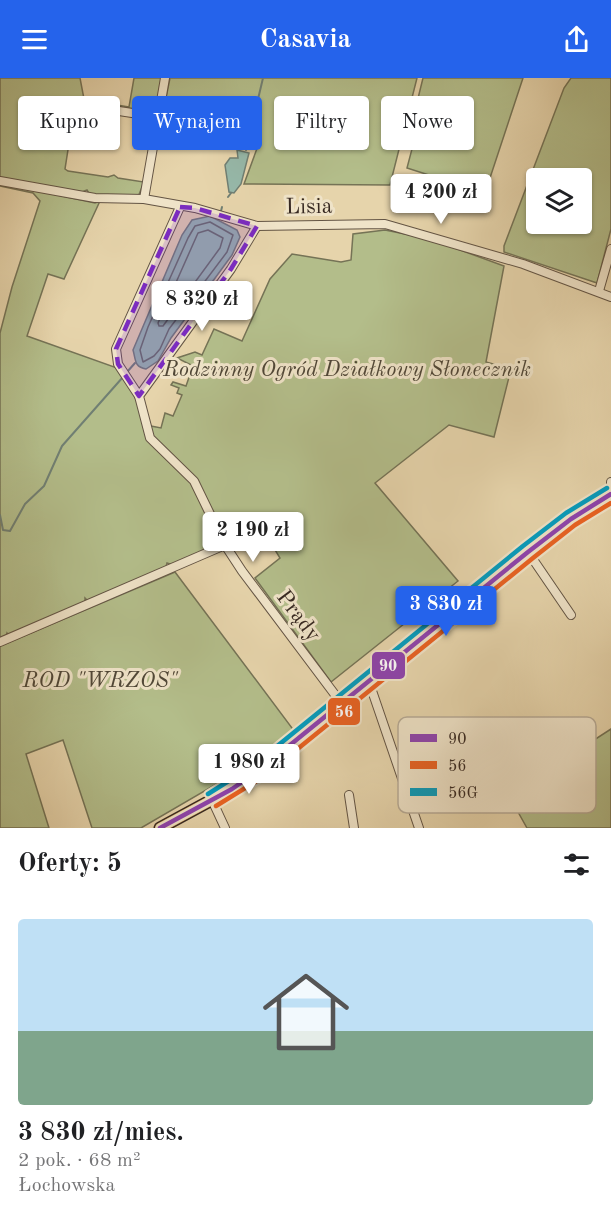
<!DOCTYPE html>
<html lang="pl">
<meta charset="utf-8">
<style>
body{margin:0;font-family:"Old Standard TT",serif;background:#f2f2f2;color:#202124;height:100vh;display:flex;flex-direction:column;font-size:22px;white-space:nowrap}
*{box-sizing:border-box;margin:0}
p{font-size:20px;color:#757577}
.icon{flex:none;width:33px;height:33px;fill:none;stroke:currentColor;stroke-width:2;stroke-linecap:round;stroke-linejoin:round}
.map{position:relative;height:750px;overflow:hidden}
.details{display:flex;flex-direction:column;background:#fff;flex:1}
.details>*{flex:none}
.guide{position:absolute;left:18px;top:18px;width:576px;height:54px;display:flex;gap:12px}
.controls{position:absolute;left:526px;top:90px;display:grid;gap:12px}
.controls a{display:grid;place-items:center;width:66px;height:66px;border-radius:6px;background:#fff;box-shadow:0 2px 4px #0004;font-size:30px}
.price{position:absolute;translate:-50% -51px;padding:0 14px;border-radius:6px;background:#fff;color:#222;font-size:20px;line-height:39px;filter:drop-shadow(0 2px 3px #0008)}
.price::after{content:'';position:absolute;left:50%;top:36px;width:18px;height:14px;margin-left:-9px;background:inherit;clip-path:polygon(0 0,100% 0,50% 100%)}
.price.current{background:#2563eb;color:#fff}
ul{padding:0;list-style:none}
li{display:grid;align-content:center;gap:12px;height:318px;padding:0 18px}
li span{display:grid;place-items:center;height:186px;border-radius:6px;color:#555}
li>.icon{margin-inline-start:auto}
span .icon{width:108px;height:108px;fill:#fffc;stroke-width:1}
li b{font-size:26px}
h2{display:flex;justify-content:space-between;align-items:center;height:72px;padding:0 18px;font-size:26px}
.tag{padding:0 21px;border-radius:6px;background:#fff;box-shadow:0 2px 4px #0004;font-size:21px;line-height:54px}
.tag.current{background:#2563eb;color:#fff}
header{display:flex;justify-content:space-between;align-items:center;height:78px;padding:0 18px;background:#2563eb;color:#fff;font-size:27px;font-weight:700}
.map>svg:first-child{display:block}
.green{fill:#b3bd8a;stroke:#757356;stroke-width:1.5;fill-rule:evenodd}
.water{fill:#96b8a9;stroke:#707f73;stroke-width:1.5}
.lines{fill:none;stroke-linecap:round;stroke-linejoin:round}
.shore{stroke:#667066;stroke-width:1.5}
.stream{stroke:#707f73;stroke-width:2}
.minor-casing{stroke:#635444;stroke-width:10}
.major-casing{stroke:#372922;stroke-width:13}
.minor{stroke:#efe3c8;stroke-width:8}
.major{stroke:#e3ba76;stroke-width:10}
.bus-1-casing{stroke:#efe3c8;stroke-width:9}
.bus-2-casing{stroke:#efe3c8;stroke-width:9}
.bus-3-casing{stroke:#efe3c8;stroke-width:9}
.bus-1{stroke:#8e44ad;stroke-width:4.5}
.bus-2{stroke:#e96222;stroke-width:4.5}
.bus-3{stroke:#069cbd;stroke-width:4.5}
.marked{fill:#7b2cbf;fill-opacity:0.2;stroke:#7b2cbf;stroke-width:4.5;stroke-dasharray:12 8;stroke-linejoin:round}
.labels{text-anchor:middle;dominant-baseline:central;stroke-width:6;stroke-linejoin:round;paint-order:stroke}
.street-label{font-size:22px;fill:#372922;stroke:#efe3c8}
.park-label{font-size:22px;font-style:italic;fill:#504737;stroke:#efe3c8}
.key{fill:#efe3c8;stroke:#b8ab96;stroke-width:1.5}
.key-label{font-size:16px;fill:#372922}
.line-badge{stroke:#efe3c8;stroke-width:2}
.badge-label{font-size:16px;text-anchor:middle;font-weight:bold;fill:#fff}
</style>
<header><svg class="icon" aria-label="menu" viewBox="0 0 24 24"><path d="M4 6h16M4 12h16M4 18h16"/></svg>Casavia<svg class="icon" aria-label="share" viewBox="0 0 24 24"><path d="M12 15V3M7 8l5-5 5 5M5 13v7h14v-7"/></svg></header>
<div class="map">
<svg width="611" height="750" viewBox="0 0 611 750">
<rect width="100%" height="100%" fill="#e6d4ab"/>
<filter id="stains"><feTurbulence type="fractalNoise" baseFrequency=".00333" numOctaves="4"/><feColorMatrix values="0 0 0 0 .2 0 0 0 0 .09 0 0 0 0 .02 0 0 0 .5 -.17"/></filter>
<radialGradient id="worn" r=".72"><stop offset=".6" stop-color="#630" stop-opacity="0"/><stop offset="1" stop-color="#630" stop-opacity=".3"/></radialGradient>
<g class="green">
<polygon points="0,0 80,0 84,21 102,21 104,25 129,29 134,0 163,0 158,25 154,32 75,27 65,91 68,93 108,99 114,97 118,100 144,104 138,119 90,117 87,112 82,114 0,100"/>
<polygon points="170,0 417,0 390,107 244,106 259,65 205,46 197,71 174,64 180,42 163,35"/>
<polygon points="423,0 523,0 485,115 407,90 412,71 406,69"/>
<path d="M571,0h40v151l-14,54 -93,-31v-6l60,-158zM537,100h45v46h-45z"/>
<polygon points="0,105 95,125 100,123 64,201 48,196 27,258 120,291 151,348 161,350 165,335 173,338 182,317 177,315 179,310 171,307 173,304 186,308 193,288 177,280 195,274 202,277 214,251 242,263 270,201 292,176 341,184 351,182 353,156 385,152 430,161 504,188 486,284 511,291 494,359 449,347 375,405 458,503 331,604 255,500 280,480 257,442 252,446 247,446 241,458 236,458 235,463 226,467 213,435 217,461 213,469 173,487 167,485 166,489 88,523 85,520 85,525 9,558 7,555 6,559 0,561 0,255 12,209 40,123 33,115 0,108"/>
<polygon points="175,494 295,654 268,676 141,750 92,750 63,662 26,676 49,750 0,750 0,568"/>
<polygon points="611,651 611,750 527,750 513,725 517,712"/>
</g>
<g class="water">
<polygon points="237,72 249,75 241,106 234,115 229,114 225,87 230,80 238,80"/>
<path d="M210,138l27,14 3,7 -8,18 -61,83 -13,23 -12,8c-12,-2 -10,-9 -13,-19l49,-115 10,-15z"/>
</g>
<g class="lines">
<g class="shore">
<polygon points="210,144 233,157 227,174 169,251 160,271 154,278 143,284 140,272 148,249 188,160 195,148"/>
<polygon points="208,152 223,160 220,170 163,248 159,248 158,245 198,155"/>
</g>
<g class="stream">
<polyline points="246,72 263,0"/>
<polyline points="228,119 231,115"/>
<polyline points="221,133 222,129"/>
<polyline points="127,294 135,285"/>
<polyline points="0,437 3,452 10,453 25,426 44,408 62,368 123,299"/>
</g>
<g class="minor-casing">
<g id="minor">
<polyline points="80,27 158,39"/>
<polyline points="0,103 95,120 144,121 195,130 257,148 385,146 523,186 611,219"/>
<polyline points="144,121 165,0"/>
<polyline points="257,148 231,191 139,318 150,360 194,403 225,467 242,493 342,626"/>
<polyline points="599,213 611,171"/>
<polyline points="139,318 118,286 116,271 180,129"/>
<polyline points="611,404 611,406"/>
<polyline points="528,474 571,537"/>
<polyline points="0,564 225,467"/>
<polyline points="369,604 419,750"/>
<polyline points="349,717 354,750"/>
<polyline points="212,722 225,750"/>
</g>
</g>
<g class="major-casing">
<polyline id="major" points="160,750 232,711 258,693 528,474 571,441 611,416"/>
</g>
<use href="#minor" class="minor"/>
<use href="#major" class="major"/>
<g class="bus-1-casing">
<polyline id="bus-1" points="160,750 232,711 258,693 528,474 571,441 611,416"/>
</g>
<g class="bus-2-casing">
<polyline id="bus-2" points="216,728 263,699 533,480 575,447 611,425"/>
</g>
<g class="bus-3-casing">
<polyline id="bus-3" points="208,716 254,687 523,468 566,435 607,410"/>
</g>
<use href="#bus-1" class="bus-1"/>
<use href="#bus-2" class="bus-2"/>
<use href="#bus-3" class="bus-3"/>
</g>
<path class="marked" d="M180,129l15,1 62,18 -26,43 -92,127 -21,-32 -2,-15z"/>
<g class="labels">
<g class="street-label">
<text transform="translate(309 129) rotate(-1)">Lisia</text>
<text transform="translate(298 538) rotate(53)">Prądy</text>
</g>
<g class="park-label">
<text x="347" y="292">Rodzinny Ogród Działkowy Słonecznik</text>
<text x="100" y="603">ROD "WRZOS"</text>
</g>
</g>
<rect x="398" y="639" width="198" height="96" rx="9" class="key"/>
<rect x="410" y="656" width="27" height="8" fill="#8e44ad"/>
<rect x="410" y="683" width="27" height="8" fill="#e96222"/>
<rect x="410" y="710" width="27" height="8" fill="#069cbd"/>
<g class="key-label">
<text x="448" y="666">90</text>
<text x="448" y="693">56</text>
<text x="448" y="720">56G</text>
</g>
<g class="line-badge">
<rect x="371" y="573" width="35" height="29" rx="6" fill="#8e44ad"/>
<rect x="327" y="619" width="34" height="29" rx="6" fill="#e96222"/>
</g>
<g class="badge-label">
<text x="388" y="593">90</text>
<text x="344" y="639">56</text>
</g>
<rect width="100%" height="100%" filter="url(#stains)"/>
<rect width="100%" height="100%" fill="url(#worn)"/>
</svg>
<div class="controls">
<a><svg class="icon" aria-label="layers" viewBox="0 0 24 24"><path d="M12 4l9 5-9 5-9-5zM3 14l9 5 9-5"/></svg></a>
</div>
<b class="price" style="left:441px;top:147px">4 200 zł</b>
<b class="price" style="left:202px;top:254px">8 320 zł</b>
<b class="price" style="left:253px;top:485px">2 190 zł</b>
<b class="price current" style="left:446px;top:559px">3 830 zł</b>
<b class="price" style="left:249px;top:717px">1 980 zł</b>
<div class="guide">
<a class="tag">Kupno</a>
<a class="tag current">Wynajem</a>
<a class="tag">Filtry</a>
<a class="tag">Nowe</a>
</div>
</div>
<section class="details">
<h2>Oferty: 5<svg class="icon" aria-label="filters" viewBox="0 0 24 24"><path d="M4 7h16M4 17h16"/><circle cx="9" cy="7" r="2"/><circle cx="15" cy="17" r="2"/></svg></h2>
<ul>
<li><span style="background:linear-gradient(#bfe0f5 60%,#7fa58c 0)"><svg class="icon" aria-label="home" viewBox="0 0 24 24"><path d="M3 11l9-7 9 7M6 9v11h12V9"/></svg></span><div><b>3 830 zł/mies.</b><p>2 pok. · 68 m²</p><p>Łochowska</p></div></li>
</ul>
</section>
